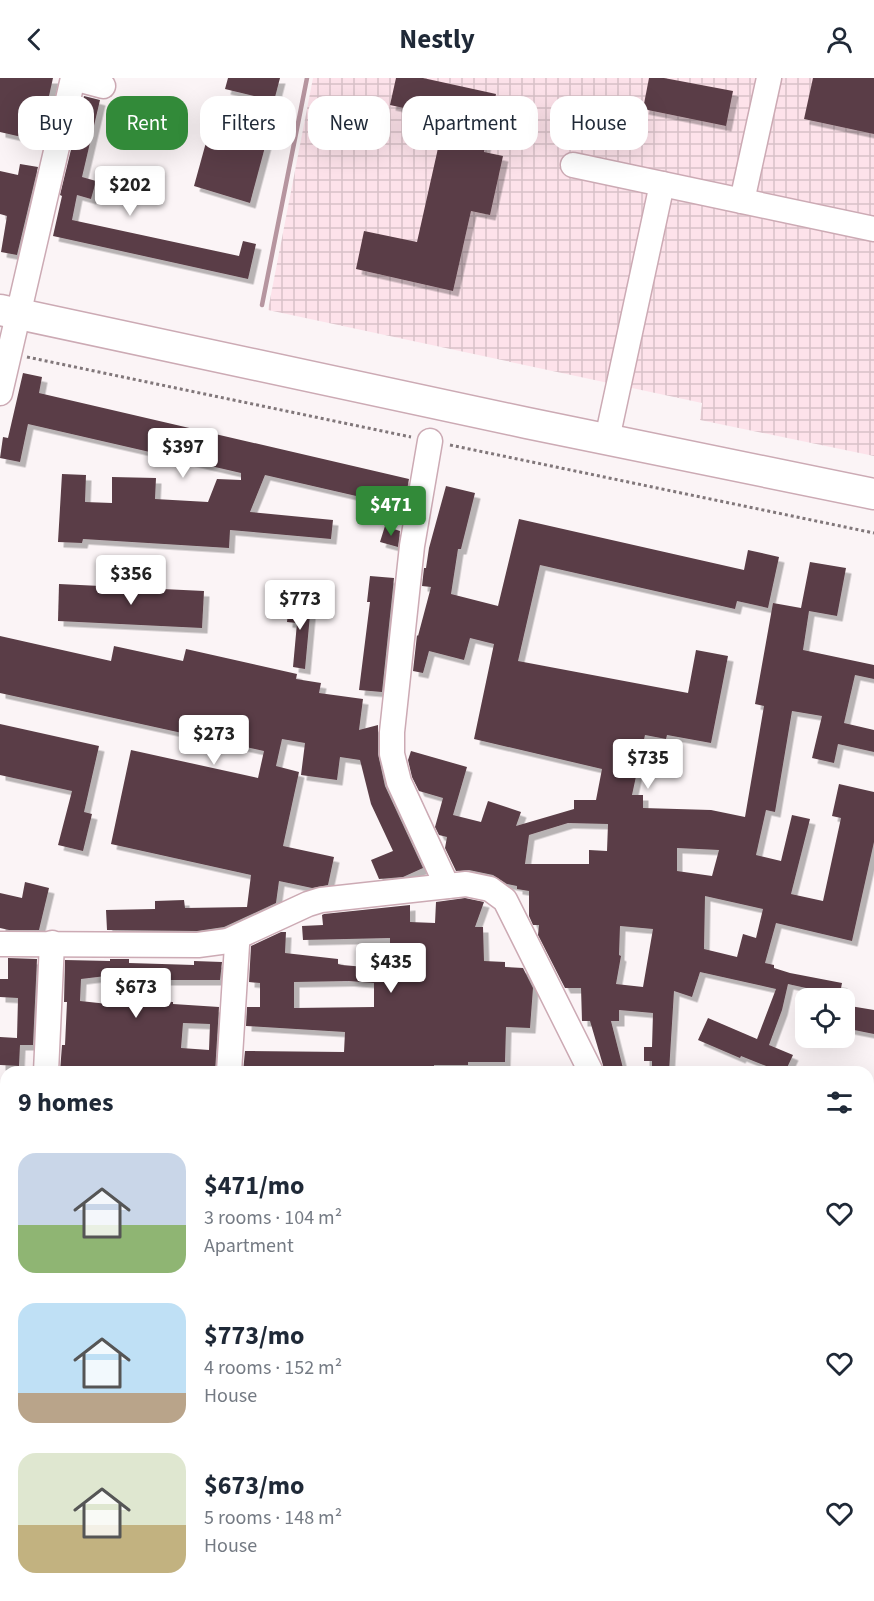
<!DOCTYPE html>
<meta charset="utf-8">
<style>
body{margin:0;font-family:"Source Sans 3",sans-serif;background:#f2f2f3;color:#1f2937;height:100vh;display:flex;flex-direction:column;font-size:22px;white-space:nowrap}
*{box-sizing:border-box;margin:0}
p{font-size:20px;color:#747a83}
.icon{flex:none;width:33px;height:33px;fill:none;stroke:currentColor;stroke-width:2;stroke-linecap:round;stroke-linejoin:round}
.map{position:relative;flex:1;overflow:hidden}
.details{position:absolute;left:0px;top:988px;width:874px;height:536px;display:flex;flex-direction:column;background:#fff;border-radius:18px 18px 0 0;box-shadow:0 6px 24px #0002}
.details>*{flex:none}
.top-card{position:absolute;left:18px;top:18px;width:838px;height:54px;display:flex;gap:12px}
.controls{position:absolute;left:795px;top:910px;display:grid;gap:12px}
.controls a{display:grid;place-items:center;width:60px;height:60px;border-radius:12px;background:#fff;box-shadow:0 6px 24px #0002;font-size:30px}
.price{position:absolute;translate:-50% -51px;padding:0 14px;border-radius:6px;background:#fff;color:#222;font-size:20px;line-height:39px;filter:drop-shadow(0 2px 3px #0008)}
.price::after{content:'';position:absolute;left:50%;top:36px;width:18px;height:14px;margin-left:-9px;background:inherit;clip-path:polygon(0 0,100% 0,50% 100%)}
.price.on{background:#328a39;color:#fff}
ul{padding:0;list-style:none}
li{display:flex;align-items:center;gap:18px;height:150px;padding:0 18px}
li span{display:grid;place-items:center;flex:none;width:168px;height:120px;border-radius:18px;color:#555}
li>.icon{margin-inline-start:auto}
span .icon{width:72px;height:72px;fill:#fffc;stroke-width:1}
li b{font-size:26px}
h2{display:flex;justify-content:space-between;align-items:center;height:72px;padding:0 18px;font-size:26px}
.chip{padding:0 21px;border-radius:18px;background:#fff;box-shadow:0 6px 24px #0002;font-size:21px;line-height:54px}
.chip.on{background:#328a39;color:#fff}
header{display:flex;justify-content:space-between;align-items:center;height:78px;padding:0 18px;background:#fff;font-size:27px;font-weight:700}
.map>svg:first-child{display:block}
.industrial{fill:url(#industrial-grid)}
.forest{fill:url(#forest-crowns)}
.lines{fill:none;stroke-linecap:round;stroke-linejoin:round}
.stream{stroke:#b6959f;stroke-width:4.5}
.building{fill:#5a3e46;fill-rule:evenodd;filter:url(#shadow)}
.minor-casing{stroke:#ccaab4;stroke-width:27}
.major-casing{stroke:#ccaab4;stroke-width:33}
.path{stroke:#81777a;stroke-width:3;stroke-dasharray:3 3;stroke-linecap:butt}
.minor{stroke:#fff;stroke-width:24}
.major{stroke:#fff;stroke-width:30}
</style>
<header><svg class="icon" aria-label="back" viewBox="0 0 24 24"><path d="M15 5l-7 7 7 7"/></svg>Nestly<svg class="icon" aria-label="person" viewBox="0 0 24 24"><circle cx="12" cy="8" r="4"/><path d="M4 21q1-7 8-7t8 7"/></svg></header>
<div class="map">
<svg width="874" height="1523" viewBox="0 0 874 1523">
<defs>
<pattern id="industrial-grid" width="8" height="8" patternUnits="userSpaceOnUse" patternTransform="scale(1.5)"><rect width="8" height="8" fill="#fde2ea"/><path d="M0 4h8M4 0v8" fill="none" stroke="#d8c1c8"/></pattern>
<pattern id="forest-crowns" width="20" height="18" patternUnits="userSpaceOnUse" patternTransform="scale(1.5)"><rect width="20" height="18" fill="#f7a8c1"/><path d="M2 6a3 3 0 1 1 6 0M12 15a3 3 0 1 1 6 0" fill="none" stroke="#d38fa5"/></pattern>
<filter id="shadow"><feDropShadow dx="5.5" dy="5.5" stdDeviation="0" flood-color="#0004"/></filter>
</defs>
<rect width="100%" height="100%" fill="#fbf4f6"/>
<polygon class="industrial" points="313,0 874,0 874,378 700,342 702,325 268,232"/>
<polygon class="forest" points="662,1518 732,1518 732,1523 664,1523"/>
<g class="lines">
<polyline class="stream" points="262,227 307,0"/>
</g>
<g class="building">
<polygon points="0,0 53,0 39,63 0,54"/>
<polygon points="228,0 280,0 274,23 225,11"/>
<polygon points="396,0 423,0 496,16 484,74 503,78 490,137 471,133 453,213 356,191 364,153 417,164 445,39 390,27"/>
<polygon points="649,0 664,0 733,13 726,48 643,31"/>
<polygon points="813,0 874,0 874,56 804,41"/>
<polygon points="84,18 100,22 82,99 96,103 91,121 77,117 72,142 239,178 243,163 256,166 248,201 53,158 62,118 60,117"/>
<polygon points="213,39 269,54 250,125 194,108"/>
<polygon points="20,86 38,89 17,177 1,174 7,138 0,136 0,93 18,97"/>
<polygon points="23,295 42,299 39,315 409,401 404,429 265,397 250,434 333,442 331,461 230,452 229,470 83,461 82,465 58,464 62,396 86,397 85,424 112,425 112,399 156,400 155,421 208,424 217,401 241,402 241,395 28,346 20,384 0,380 3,359 8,360"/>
<path d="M446,408l29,7 -14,56h-3l-7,45 47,12 21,-87 225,51 4,-20 31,7 -11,51 -31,-7 -2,8 -195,-44 -22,96 170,32 8,-43 32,6 -17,87 -44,-8 -1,4 -21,-4 -13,60h11v13l68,2 34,7 19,-111 -9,-2 18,-101 28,5 9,-46 36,6 -9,48 -28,-5 -6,39 71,15v14l-19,-4 -11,48 30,7v22l-36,-8 -4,19 -22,-5 10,-42 -30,-5 -17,101 -9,-2 -10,45 25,6 11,-46 18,4 -19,75 32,7 18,-83 -9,-2 7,-32 35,8v50l-22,99 -76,-18 -11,40 9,2v3l16,5 52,10 -3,16h-25l1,-9 -27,-6 -6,26 -13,35 24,10 -8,17h-4l-40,-16 -1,2 -42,-18 10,-22 49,21 19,-50 -76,-17 -8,25 -18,-6 -5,81h-17v-11h-8v-14h8l1,-34 -34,-3v11h-8l13,51h-19l-15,-51h-8l-1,-33h-16l-27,-53 1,-10h-6l-4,-9v-25l-12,-2v-3l-10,-2 -14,-9 -24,-5 -13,1 -11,-23 2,-11 -8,-2 -4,-8 8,-29 -24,-7 -7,-14 -4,-17 3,-9 56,16 -14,48 28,7 7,-21 33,11 -5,14 58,-17v-9h22l6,-31 -128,-30 20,-95 -24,-6 -6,22 -35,-9 -6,22 -10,-2 4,-36 1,1 13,-49 -9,-1 2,-18h2l3,-20zM568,745l40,1 -1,27 -18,-1v14h-64l4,-29zM677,770l42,2 -7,26 -35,-5zM705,818l58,13 -7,29 -13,-4 -6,23 -33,-8zM620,848l33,3 -10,58 -27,-3 5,-28 -2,-1z"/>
<polygon points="385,448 400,453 398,469 380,464"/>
<polygon points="370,498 394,500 382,614 359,612 370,524 367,524"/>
<polygon points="59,506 204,513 202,550 58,543"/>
<polygon points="289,524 311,526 305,591 293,589 297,545 287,544"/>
<polygon points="0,558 111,583 114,568 183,583 186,571 297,596 296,601 321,605 319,615 363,621 359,652 378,647 378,676 385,708 423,790 403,799 379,801 371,782 393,773 371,726 360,682 340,679 337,702 301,697 305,665 282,661 276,688 299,694 283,768 334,779 328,807 312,810 279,803 276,825 224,849 197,853 107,852 106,832 155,831 155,823 184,822 185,830 247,829 251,797 111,766 131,672 258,700 264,673 0,615"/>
<polygon points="0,646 99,668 84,734 92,736 83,773 58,767 72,713 0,697"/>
<polygon points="25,804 49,810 39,852 9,852 0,850 0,815 22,820"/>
<path d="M465,820l19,4 -9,25h8l1,34 21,1v5l18,1 10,20 -3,40 -24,-1 -1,35h-37v3h-34v7l-94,-3v-1l-47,1v3h-50l2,-21 99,1 1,-20 -99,-6 1,-19h13v-24l-11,-1 2,-36 30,-14h5l-1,21 53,6v5l4,1 23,2v-5l25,3v-27l-87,2 -1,-14 21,-1 -1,-10 2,-1 86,-9v17l25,1 1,-21zM349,903l25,2v24l-80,1v-26z"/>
<polygon points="8,880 37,881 33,967 20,967 19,988 0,987 0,959 17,960 18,920 0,919 0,901 8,901"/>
<path d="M110,881h19v4l65,2v-4l28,1 -2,18h-64l-1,21 18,1v2l46,3 -4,65h-85l-54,-2v2h-16l2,-27h3l2,-43h-3l1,-42 45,1zM106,898l2,28 -28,-3 1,-22zM183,945l27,1 -1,26 -28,-2z"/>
<polygon points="844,927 874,932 874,956 844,950"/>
</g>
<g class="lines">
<g class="minor-casing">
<g id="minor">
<polyline points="73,0 103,8"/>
<polyline points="573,87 874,151"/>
<polyline points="742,123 769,0"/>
<polyline points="0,315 73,0"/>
<polyline points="607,361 662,106"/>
<polyline points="430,363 412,468 392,654 392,676 399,704 447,808"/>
<polyline points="228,863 237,867 229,994"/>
<polyline points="0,866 198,867 228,863 308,826 321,822 466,806 490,811 505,822 591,994"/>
<polyline points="46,994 52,865"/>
<polyline points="868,1242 874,1234"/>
<polyline points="0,1301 6,1301"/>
<polyline points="0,1405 6,1407"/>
<polyline points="184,1518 193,1523"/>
<polyline points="738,1518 738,1523"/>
</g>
</g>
<g class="major-casing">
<polyline id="major" points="0,232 527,345 874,416"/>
</g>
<g class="path">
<polyline points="27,279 411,359"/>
<polyline points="450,367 874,455"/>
</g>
<use href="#minor" class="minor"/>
<use href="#major" class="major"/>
</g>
</svg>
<div class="controls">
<a><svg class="icon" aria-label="locate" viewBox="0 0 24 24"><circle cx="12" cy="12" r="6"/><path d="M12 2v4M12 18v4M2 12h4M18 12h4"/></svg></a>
</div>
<b class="price" style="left:130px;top:139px">$202</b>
<b class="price" style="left:183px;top:401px">$397</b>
<b class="price on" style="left:391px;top:459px">$471</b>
<b class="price" style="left:131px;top:528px">$356</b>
<b class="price" style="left:300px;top:553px">$773</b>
<b class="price" style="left:214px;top:688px">$273</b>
<b class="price" style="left:648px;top:712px">$735</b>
<b class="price" style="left:391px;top:916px">$435</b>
<b class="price" style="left:136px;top:941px">$673</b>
<div class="top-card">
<a class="chip">Buy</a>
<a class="chip on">Rent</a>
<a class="chip">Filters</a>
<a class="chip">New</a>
<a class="chip">Apartment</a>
<a class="chip">House</a>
</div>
<section class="details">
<h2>9 homes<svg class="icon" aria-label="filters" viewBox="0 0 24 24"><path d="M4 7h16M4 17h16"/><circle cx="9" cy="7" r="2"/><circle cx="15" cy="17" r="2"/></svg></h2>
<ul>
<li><span style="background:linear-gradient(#c9d6e8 60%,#8fb573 0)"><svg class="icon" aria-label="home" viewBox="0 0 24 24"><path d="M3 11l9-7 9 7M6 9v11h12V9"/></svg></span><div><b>$471/mo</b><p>3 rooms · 104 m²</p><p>Apartment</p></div><svg class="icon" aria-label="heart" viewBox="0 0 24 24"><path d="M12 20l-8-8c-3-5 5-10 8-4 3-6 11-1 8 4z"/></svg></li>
<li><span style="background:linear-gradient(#bfe0f5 75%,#b9a48a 0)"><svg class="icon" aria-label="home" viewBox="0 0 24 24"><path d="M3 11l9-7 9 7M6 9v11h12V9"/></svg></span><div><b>$773/mo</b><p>4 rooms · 152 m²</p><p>House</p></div><svg class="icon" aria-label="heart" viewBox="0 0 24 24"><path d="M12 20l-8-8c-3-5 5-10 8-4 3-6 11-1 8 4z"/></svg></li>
<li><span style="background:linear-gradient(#dfe7d0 60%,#c2b280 0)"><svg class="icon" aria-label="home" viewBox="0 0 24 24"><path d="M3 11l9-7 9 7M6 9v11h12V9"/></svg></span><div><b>$673/mo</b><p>5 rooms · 148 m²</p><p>House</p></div><svg class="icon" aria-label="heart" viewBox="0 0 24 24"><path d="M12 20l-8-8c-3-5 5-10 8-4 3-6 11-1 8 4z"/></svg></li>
</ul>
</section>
</div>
